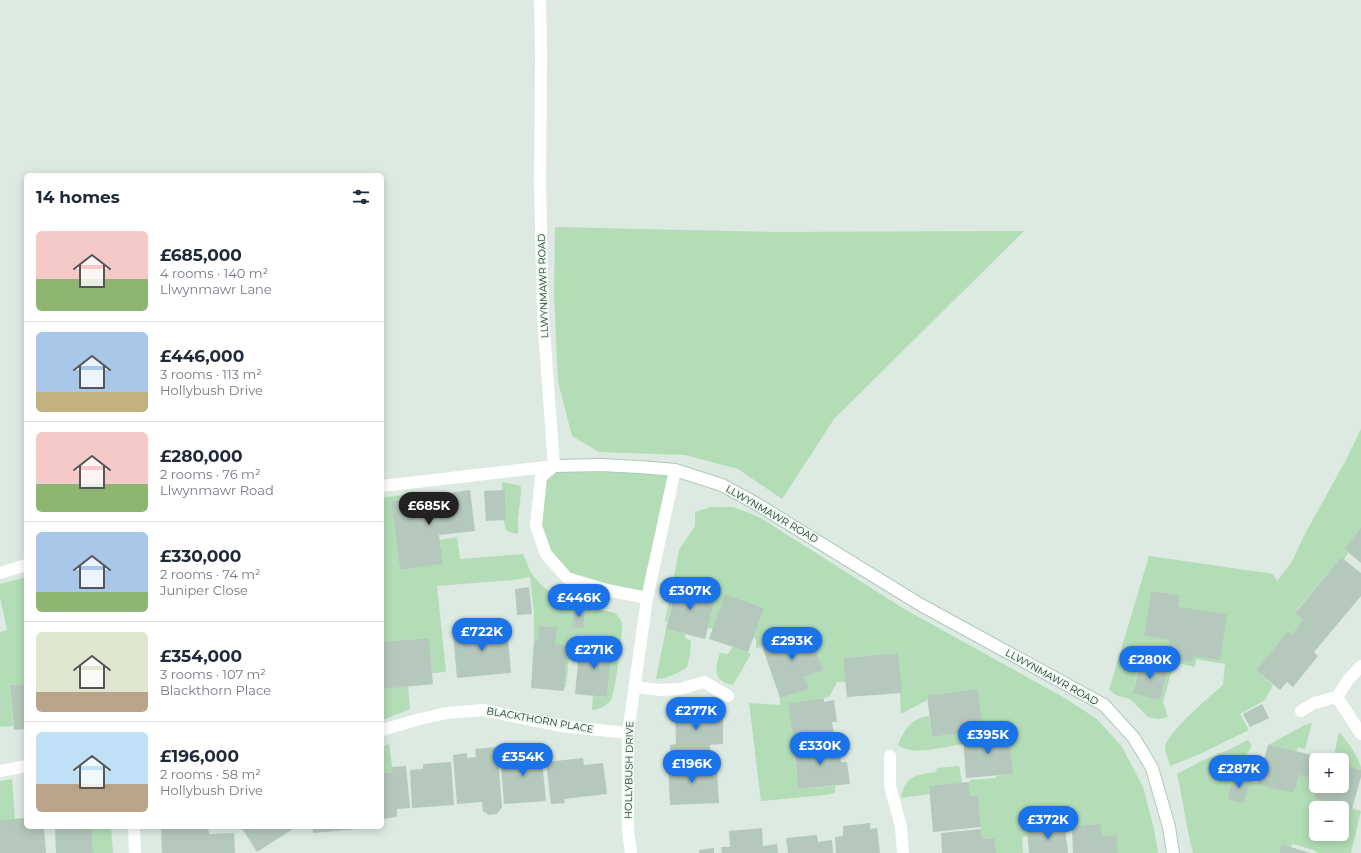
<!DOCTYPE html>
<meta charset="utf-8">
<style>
body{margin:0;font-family:Montserrat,sans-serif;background:#f6f6f7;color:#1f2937;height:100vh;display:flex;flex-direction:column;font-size:15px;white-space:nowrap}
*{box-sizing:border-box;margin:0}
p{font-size:13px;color:#747a83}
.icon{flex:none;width:22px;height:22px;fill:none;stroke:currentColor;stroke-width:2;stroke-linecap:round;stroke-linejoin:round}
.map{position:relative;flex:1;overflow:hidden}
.side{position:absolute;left:24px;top:173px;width:360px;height:656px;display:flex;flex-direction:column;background:#fff;border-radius:6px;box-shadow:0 2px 10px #0003}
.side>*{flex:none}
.controls{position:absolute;left:1309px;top:753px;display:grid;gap:8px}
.controls a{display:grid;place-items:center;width:40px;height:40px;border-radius:6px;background:#fff;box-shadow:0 2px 10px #0003;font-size:20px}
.price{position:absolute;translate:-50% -34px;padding:0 9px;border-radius:14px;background:#1a73e8;color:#fff;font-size:13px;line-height:26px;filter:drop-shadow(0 1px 2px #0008)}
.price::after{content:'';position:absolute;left:50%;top:24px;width:12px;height:9px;margin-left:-6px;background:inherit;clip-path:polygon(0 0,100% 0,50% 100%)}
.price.active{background:#222;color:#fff}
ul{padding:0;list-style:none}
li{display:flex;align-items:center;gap:12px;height:100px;padding:0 12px}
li+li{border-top:1px solid #e0e1e3}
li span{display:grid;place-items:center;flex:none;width:112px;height:80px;border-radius:6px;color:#555}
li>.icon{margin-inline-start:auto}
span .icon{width:48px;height:48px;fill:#fffc;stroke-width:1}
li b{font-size:17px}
h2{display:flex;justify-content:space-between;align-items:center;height:48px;padding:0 12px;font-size:17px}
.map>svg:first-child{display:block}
.green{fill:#b2ddb6;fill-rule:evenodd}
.building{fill:#b4c8bc}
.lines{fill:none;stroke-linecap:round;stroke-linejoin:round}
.secondary-casing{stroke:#aecabb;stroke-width:14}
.street{stroke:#fff;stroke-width:12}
.secondary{stroke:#fff;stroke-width:12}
.labels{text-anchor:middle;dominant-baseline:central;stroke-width:3;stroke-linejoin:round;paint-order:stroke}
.street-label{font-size:10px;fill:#1d3a2d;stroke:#ecf6ef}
</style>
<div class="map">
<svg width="1361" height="853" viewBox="0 0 1361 853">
<rect width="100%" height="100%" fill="#dceae1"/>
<g class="green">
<polygon points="555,227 772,232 1024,231 834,419 782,499 738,469 685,455 599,452 572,436 558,382 554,295"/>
<path d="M1361,429v98l-17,22 4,4 -4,6 -3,-2 -46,55 8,8 -11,14 -4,-3 -32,39 17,15 -8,15 -25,14 9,16 -49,24 -30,12c-1,-6 -5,-13 -5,-19 1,-13 46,-52 58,-62l2,-21 -29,-5 -1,8 -21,-5 -11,40 5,15 -10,2 -10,-2 -18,-18 -14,-4 -7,-5 40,-134 124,18 4,7 14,-18 15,-31 40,-72zM1151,591l29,4 -2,12 14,55 -25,-4 2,-18 -25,-4zM1141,661l27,7 -8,32 -27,-8z"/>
<polygon points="554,466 675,470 647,598 567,578 536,526 541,477"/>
<path d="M502,482l16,3 3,2v5l-3,26v16c-11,-2 -13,-2 -14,-14h2l-1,-30h-3z"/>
<path d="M403,495v4l-12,2 9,69 42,-6 -2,-24 17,-3 3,22 63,-5 8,19 10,12 23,17 51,11c3,3 6,6 7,10 1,9 -7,71 -11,77 -5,6 -12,10 -19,10l1,-14 14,1 5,-51 -32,-3 -1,6 -9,-1 -4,39h-2l3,-42 -12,-1 1,-17 -16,-1 -2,15 -4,-1v-27l-4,-36 -16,3 -77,6 9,86 -14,1 -3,-35 -47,4v-144zM575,607l10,2 -3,20 -10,-2z"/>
<path d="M711,507h22l26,10 147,93 157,87 34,22 25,28 21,40 11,42 4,24h-40l-1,-18 -15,1 -1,-12 -29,2v3l-6,-1 -1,-2 -38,3 1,7 -6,1 1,16h-27l-1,-15 -13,1 -1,-9h-5l5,-1 -3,-34 -8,1 -1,-14 1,-2 26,-2v-2l17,-2 -3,-41h-11v-2l-33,4 -1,1h-2v8c-16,2 -52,13 -65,1 7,-16 13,-27 31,-29l3,21 51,-7 -5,-41 -51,6v5l-26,14 -3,-61 -55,5 3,24h-9l-8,15 -40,6 5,38 30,-4 2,7 -32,3 -2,3 2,4 4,35 37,-3v7l-10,2 -64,6 -12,-98 31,2v-7l28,-9 -4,-12 18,-7 -15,-43 -46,16 1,4 -6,1v-9l-3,-2 11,-29 -39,-14 -12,35 -5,-1 7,-29 -14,-4 2,-8 -25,-6 -11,41h-2l14,-72 16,-24v-14z"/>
<polygon points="26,577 26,684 10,685 13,726 0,727 0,632 7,630 0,597 0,584"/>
<path d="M666,629l19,5v4l6,3 -1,14 -3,12c-10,7 -19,11 -31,12z"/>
<path d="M733,647l15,5 3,2 -18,31c-19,-3 -19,-16 -13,-32l8,1z"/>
<polygon points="408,686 410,709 383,720 382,689"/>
<polygon points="1312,723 1305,749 1298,747 1296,752 1268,745 1305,725"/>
<path d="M1339,732c7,8 22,26 22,38l-19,-6v-4h-9z"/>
<path d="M1248,740l4,6 -18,28 -7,25 17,5 6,-23 44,12 5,-18 17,5v6h1l-3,12 47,13 -10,42h-33l-4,-3 -22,-6 -1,3 -10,-3 -2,9h-86c-7,-26 -10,-53 -16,-79l26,-14 23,-9zM1316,808h26v26h-26z"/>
<polygon points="389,744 393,772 382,773 382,747"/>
<path d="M959,766l3,17 -33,3 1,8 -29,4c4,-23 16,-23 35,-26l1,-4z"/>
<polygon points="12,779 15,819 0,820 0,781"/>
<polygon points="92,827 111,827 113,853 81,853 93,852"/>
</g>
<g class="building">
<polygon points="470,490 475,531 439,535 443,564 400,570 391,501"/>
<polygon points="505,490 506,520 486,521 484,491"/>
<polygon points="1361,527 1361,563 1344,549"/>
<polygon points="1341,557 1361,573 1361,596 1314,652 1318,656 1293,687 1287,682 1280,690 1256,670 1288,631 1292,634 1303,620 1295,613"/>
<polygon points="678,581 703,587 701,595 715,599 705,639 666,629"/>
<polygon points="529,587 532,614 517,615 515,589"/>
<polygon points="1151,591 1180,595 1178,607 1227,614 1220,660 1193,656 1192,662 1167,658 1169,640 1144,636"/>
<polygon points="725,594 764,608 748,652 709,639"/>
<polygon points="575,607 585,609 583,629 572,627"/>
<polygon points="539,626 557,627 555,644 567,645 564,691 531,688 534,640 538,641"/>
<polygon points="507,627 511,673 457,678 453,632"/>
<polygon points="807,627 823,670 804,677 809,689 780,698 761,643"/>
<polygon points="429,638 433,684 382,689 382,642"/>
<polygon points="580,643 612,646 607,697 575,694"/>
<polygon points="898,653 902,693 847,697 843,658"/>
<polygon points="1141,661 1168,668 1160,700 1133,693"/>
<polygon points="26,684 26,729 14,730 10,685"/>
<polygon points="978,689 983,730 932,737 927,695"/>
<polygon points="824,698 824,702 834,700 837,722 832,722 834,735 794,741 788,703"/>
<polygon points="706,702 706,714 723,714 723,744 710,745 710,758 670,758 670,745 676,744 675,703"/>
<polygon points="1262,704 1269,718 1250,727 1243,714"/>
<polygon points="1010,733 1013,774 966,778 963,736"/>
<polygon points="839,743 841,762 847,762 850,784 798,789 794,747"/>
<polygon points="1268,745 1304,753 1327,760 1316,760 1316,780 1299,775 1294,793 1276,789 1257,784"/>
<polygon points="497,747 502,807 497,814 489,815 483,811 482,802 457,804 453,755 467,753 467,758 476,757 475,749"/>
<polygon points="541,750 546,801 504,804 500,754"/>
<polygon points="583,758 584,765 603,763 607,794 564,799 565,803 551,804 546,762"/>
<polygon points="700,760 701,771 717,770 719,803 670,805 668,762"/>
<polygon points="451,762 454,805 412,808 410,770 423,769 423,764"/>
<polygon points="1342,764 1361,770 1361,777 1352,809 1314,798 1317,786 1342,786"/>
<polygon points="406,766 410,808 397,809 397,817 382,819 382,773 393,772 392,767"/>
<polygon points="1234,774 1251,778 1244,804 1227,799"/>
<polygon points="969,782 970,796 978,795 981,827 933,832 929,786"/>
<polygon points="26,818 26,827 44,827 46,853 0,853 0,820"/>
<polygon points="870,823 870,829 877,828 880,853 836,853 835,837 843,836 843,826"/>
<polygon points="1101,824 1102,836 1117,835 1118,853 1073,853 1072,826"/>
<polygon points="1065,826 1068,853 1029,853 1027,829"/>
<polygon points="55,827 92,827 93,853 56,853"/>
<polygon points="161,827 208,827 209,834 234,833 235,853 162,853"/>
<polygon points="241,827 296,827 257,852"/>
<polygon points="312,827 368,827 368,828 313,833"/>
<polygon points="762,828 763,846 777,844 778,853 722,853 721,847 730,847 729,831"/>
<polygon points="981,829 982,839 995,838 996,853 942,853 941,833"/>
<polygon points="817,835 818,842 832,840 833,853 788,853 786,838"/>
<polygon points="1281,844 1310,853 1279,853"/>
<polygon points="714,848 714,853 699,853 699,850"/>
</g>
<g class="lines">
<g class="secondary-casing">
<polyline id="secondary" points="554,466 601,465 640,467 675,470 722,485 755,503 921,605 1104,705 1134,738 1152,768 1169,827 1173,853"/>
</g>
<g class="street">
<polyline points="540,0 541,55 540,184 543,317 554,466"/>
<polyline points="554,466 541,477 536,526 546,554 567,578 607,590 647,598"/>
<polyline points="382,486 554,466"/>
<polyline points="0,573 26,565"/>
<polyline points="635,687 661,690 680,689 704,682 728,696"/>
<polyline points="1337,697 1361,734"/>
<polyline points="1301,711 1314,703 1337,697 1348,680 1361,666"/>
<polyline points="382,730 420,719 447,713 483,710 561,726 628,733"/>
<polyline points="890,756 890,786 901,827 903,853"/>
<polyline points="0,771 26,766"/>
<polyline points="134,827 135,853"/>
<polyline points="631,853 628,830 628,733 647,598 675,470"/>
</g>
<use href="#secondary" class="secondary"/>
</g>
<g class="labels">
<g class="street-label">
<text transform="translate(543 286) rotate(-92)">LLWYNMAWR ROAD</text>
<text transform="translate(772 514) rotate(30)">LLWYNMAWR ROAD</text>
<text transform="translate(1052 677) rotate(29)">LLWYNMAWR ROAD</text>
<text transform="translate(540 720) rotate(10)">BLACKTHORN PLACE</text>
<text transform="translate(629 770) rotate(-89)">HOLLYBUSH DRIVE</text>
</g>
</g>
</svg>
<div class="controls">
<a>+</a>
<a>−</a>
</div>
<b class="price active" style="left:429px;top:526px">£685K</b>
<b class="price" style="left:690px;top:611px">£307K</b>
<b class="price" style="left:579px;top:618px">£446K</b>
<b class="price" style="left:482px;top:652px">£722K</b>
<b class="price" style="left:792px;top:661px">£293K</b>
<b class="price" style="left:594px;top:670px">£271K</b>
<b class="price" style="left:1150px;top:680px">£280K</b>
<b class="price" style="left:696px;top:731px">£277K</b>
<b class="price" style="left:988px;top:755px">£395K</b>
<b class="price" style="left:820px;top:766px">£330K</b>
<b class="price" style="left:523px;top:777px">£354K</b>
<b class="price" style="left:692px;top:784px">£196K</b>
<b class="price" style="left:1239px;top:789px">£287K</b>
<b class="price" style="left:1048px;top:840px">£372K</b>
<section class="side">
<h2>14 homes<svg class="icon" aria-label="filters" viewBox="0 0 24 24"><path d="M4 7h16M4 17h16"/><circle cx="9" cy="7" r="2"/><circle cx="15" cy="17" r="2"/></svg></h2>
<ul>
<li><span style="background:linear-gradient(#f6c9c9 60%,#8fb573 0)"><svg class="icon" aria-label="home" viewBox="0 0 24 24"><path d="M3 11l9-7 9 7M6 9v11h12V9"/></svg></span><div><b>£685,000</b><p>4 rooms · 140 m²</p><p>Llwynmawr Lane</p></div></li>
<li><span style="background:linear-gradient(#a9c7e8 75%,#c2b280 0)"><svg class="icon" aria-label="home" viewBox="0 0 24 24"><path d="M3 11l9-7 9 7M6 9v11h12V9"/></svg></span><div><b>£446,000</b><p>3 rooms · 113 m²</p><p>Hollybush Drive</p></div></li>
<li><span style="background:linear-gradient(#f6c9c9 65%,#8fb573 0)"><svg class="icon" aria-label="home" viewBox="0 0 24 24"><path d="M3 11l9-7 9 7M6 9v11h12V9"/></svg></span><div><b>£280,000</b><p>2 rooms · 76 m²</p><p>Llwynmawr Road</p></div></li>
<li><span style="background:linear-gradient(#a9c7e8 75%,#8fb573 0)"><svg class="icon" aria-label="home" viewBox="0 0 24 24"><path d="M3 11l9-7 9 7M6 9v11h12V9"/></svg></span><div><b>£330,000</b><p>2 rooms · 74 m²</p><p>Juniper Close</p></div></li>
<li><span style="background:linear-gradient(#dfe7d0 75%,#b9a48a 0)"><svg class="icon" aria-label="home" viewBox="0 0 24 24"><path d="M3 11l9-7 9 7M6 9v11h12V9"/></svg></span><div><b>£354,000</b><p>3 rooms · 107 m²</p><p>Blackthorn Place</p></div></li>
<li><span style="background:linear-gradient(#bfe0f5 65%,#b9a48a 0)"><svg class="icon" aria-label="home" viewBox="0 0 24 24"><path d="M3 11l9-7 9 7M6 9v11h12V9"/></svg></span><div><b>£196,000</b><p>2 rooms · 58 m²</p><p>Hollybush Drive</p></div></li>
</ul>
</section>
</div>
